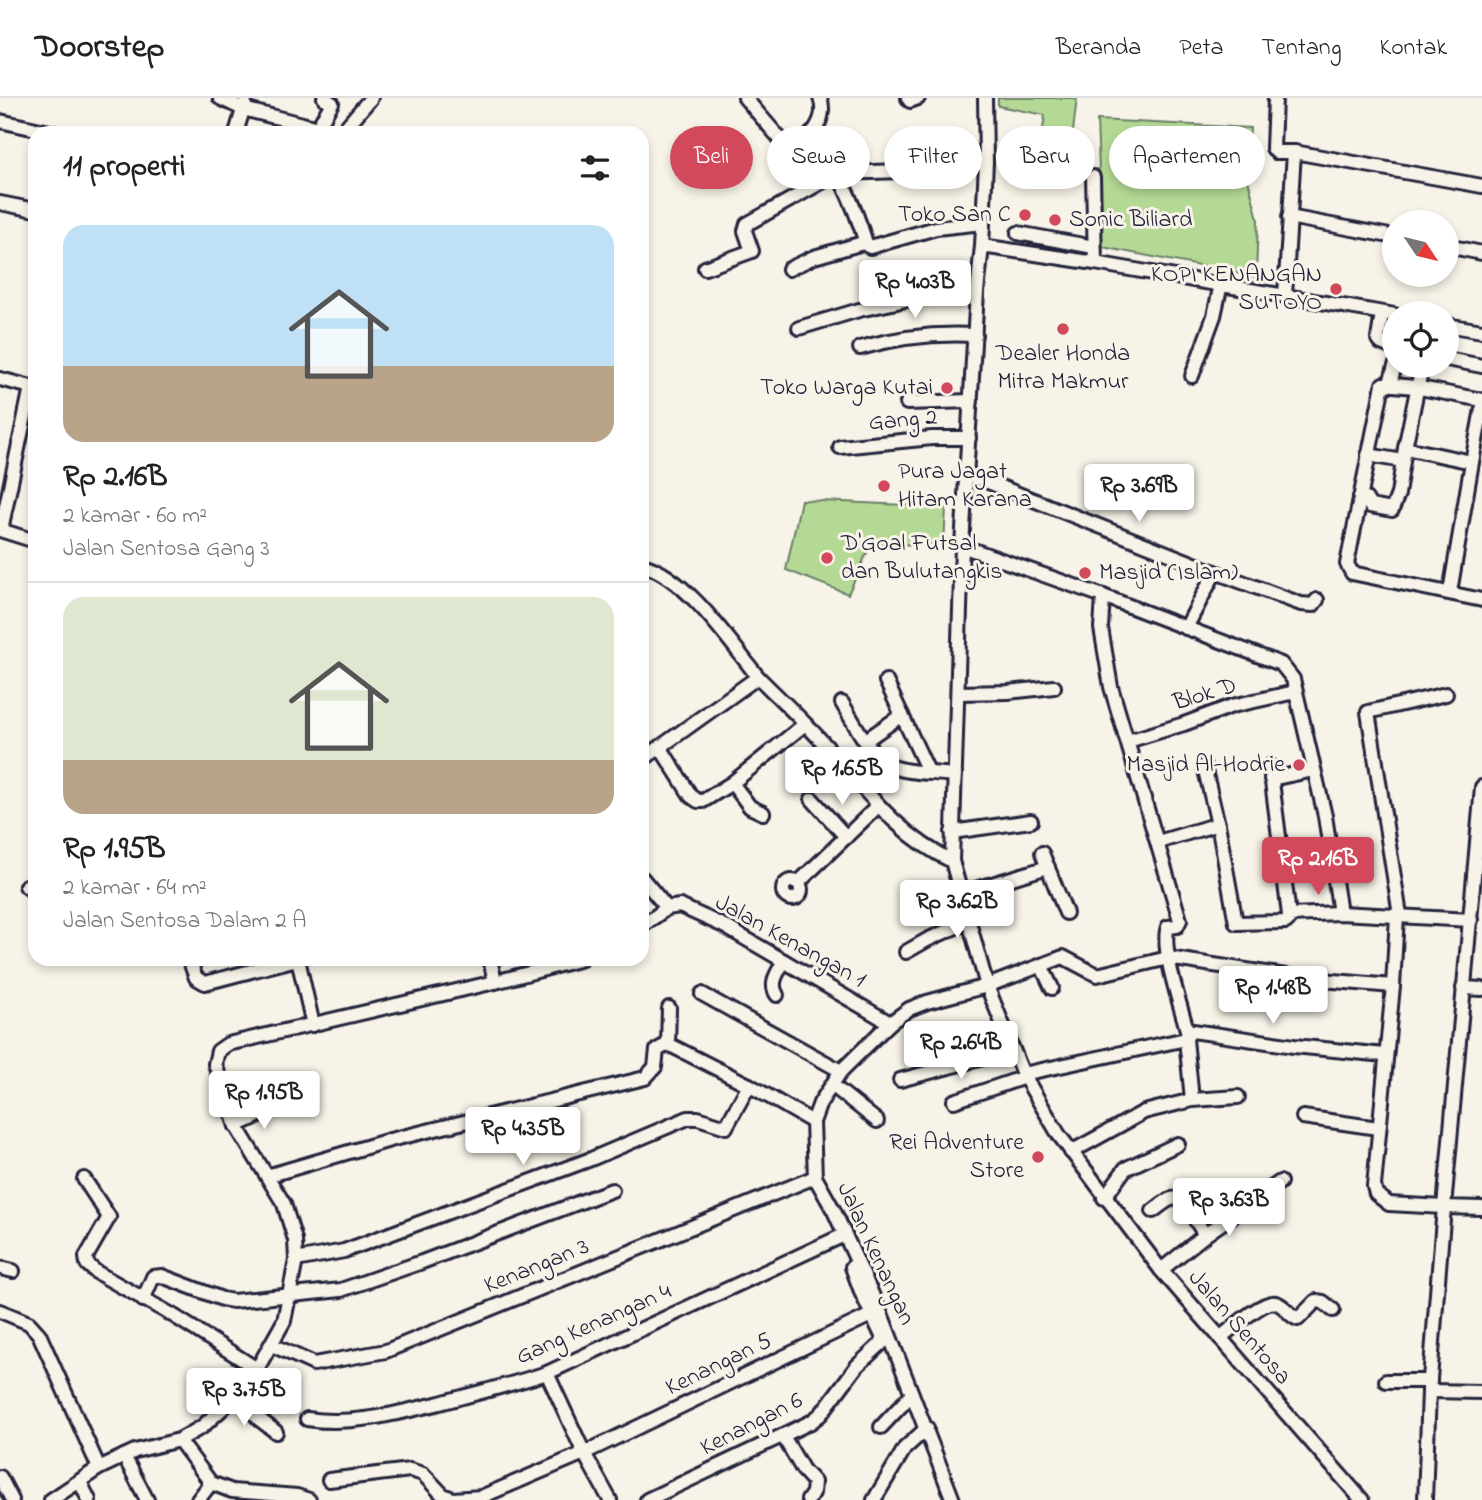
<!DOCTYPE html>
<html lang="id">
<meta charset="utf-8">
<style>
body{margin:0;font-family:"Indie Flower",sans-serif;background:#f2f2f2;color:#222;height:100vh;display:flex;flex-direction:column;font-size:26px;white-space:nowrap}
*{box-sizing:border-box;margin:0}
p{font-size:23px;color:#767676}
.icon{flex:none;width:38px;height:38px;fill:none;stroke:currentColor;stroke-width:2;stroke-linecap:round;stroke-linejoin:round}
.map{position:relative;flex:1;overflow:hidden}
.drawer{position:absolute;left:28px;top:28px;width:621px;height:840px;display:flex;flex-direction:column;background:#fff;border-radius:21px;box-shadow:0 4px 10px #0003}
.drawer>*{flex:none}
.top-card{position:absolute;left:670px;top:28px;width:665px;height:63px;display:flex;gap:14px}
.needle{width:46px;rotate:125deg}
.buttons{position:absolute;left:1382px;top:112px;display:grid;gap:14px}
.buttons a{display:grid;place-items:center;width:77px;height:77px;border-radius:50%;background:#fff;box-shadow:0 4px 10px #0003;font-size:35px}
.price{position:absolute;translate:-50% -60px;padding:0 16px;border-radius:7px;background:#fff;color:#222;font-size:23px;line-height:46px;filter:drop-shadow(0 2px 4px #0008)}
.price::after{content:'';position:absolute;left:50%;top:42px;width:21px;height:16px;margin-left:-10px;background:inherit;clip-path:polygon(0 0,100% 0,50% 100%)}
.price.active{background:#d1495b;color:#fff}
ul{padding:0;list-style:none}
li{display:grid;align-content:center;gap:14px;height:371px;padding:0 35px}
li+li{border-top:2px solid #e0e0e0}
li span{display:grid;place-items:center;height:217px;border-radius:21px;color:#555}
li>.icon{margin-inline-start:auto}
span .icon{width:126px;height:126px;fill:#fffc;stroke-width:1}
li b{font-size:30px}
h2{display:flex;justify-content:space-between;align-items:center;height:84px;padding:0 35px;font-size:30px}
.pill{padding:0 24px;border-radius:32px;background:#fff;box-shadow:0 4px 10px #0003;font-size:24px;line-height:63px}
.pill.active{background:#d1495b;color:#fff}
header{display:flex;align-items:center;gap:42px;box-sizing:border-box;height:98px;padding:0 35px;background:#fff;border-bottom:2px solid #e0e0e0}
header strong{font-size:33px}
nav{display:flex;gap:38px;margin-inline-start:auto;font-size:24px}
.map>svg:first-child{display:block}
.green{fill:#b4d994;stroke:#6b7e68;stroke-width:2}
.lines{fill:none;stroke-linecap:round;stroke-linejoin:round}
.minor-casing{stroke:#22223b;stroke-width:18}
.minor{stroke:#f7f3e8;stroke-width:12}
.poi-dot{fill:#d1495b;stroke:#f7f3e8;stroke-width:2.5}
.labels{text-anchor:middle;dominant-baseline:central;stroke-width:6;stroke-linejoin:round;paint-order:stroke}
.poi-label{font-size:24px;fill:#22223b;stroke:#f7f3e8;text-anchor:end}
.street-label{font-size:24px;fill:#22223b;stroke:#f7f3e8}
</style>
<header>
<strong>Doorstep</strong>
<nav><a>Beranda</a><a>Peta</a><a>Tentang</a><a>Kontak</a></nav>
</header>
<div class="map">
<svg width="1482" height="1402" viewBox="0 0 1482 1402">
<rect width="100%" height="100%" fill="#f7f3e8"/>
<filter id="ink" filterUnits="userSpaceOnUse"><feTurbulence type="fractalNoise" baseFrequency=".0143" numOctaves="2"/><feDisplacementMap in="SourceGraphic" scale="14" xChannelSelector="R" yChannelSelector="G"/><feConvolveMatrix kernelMatrix="1 2 1 2 8 2 1 2 1" color-interpolation-filters="sRGB"/></filter>
<g filter="url(#ink)">
<g class="green">
<polygon points="998,0 1077,0 1071,50 1041,45 1045,17 998,8"/>
<polygon points="1097,22 1250,30 1247,78 1258,121 1256,179 1102,149"/>
<polygon points="801,402 946,409 944,447 871,446 848,496 786,472"/>
</g>
<g class="lines">
<g class="minor-casing">
<g id="minor">
<polyline points="220,0 243,11 338,35"/>
<path d="M745,0l37,43 8,4c21,-2 38,-27 30,-47"/>
<polyline points="908,0 910,3 918,0"/>
<polyline points="985,0 986,64 982,148 977,194 962,448 952,763 987,888 1023,976 1059,1037 1161,1172 1362,1402"/>
<polyline points="1275,0 1273,50 1276,54 1294,54 1285,197"/>
<polyline points="0,23 54,35"/>
<polyline points="318,29 332,5 324,0"/>
<polyline points="236,35 245,5"/>
<polyline points="341,35 371,0"/>
<path d="M812,35c25,33 42,71 54,110"/>
<polyline points="1294,54 1482,88"/>
<polyline points="1093,79 1095,165"/>
<polyline points="0,105 35,112"/>
<polyline points="1289,119 1395,139"/>
<polyline points="1018,135 1094,149"/>
<polyline points="982,148 1095,165 1395,217"/>
<polyline points="1447,148 1482,155"/>
<polyline points="705,170 752,153 745,133 747,126 838,75 904,73 986,64"/>
<polyline points="789,171 814,159 863,145 870,149 936,130 983,125"/>
<polyline points="1382,215 1378,241 1381,245 1395,251"/>
<polyline points="1447,227 1482,233"/>
<polyline points="799,230 859,212 939,195 977,194"/>
<path d="M860,250c38,-11 75,-15 115,-13"/>
<polyline points="1447,261 1482,268"/>
<polyline points="1422,268 1405,350 1472,364 1450,494"/>
<polyline points="1192,278 1214,218 1221,186"/>
<polyline points="0,281 35,290"/>
<polyline points="1390,285 1395,268"/>
<polyline points="1482,302 1415,289 1383,286 1347,466 1352,475 1482,502"/>
<polyline points="907,305 971,303"/>
<polyline points="840,349 932,340 969,340"/>
<polyline points="1368,357 1403,363"/>
<polyline points="1472,364 1482,311"/>
<polyline points="968,376 1215,474 1301,506 1313,507 1317,502"/>
<polyline points="1360,399 1366,401 1370,408 1392,412 1398,396 1405,350"/>
<polyline points="0,432 35,443"/>
<polyline points="1,432 31,289"/>
<polyline points="962,448 1103,498 1281,566 1293,581 1325,718 1340,815"/>
<path d="M642,467c43,10 89,78 116,112"/>
<path d="M1103,498l-2,32 10,59 69,233 -3,6 -9,1c-8,21 14,82 20,107"/>
<polyline points="1186,530 1215,474"/>
<polyline points="886,583 928,673"/>
<polyline points="958,595 1008,594 1054,589"/>
<path d="M842,605c10,16 29,54 46,62 19,9 46,7 67,10"/>
<polyline points="866,642 902,617"/>
<polyline points="1128,643 1184,626 1232,608 1295,594"/>
<polyline points="660,649 691,698 698,703 703,703 732,685 805,626"/>
<path d="M642,662l116,-83c23,23 47,45 68,69 38,42 73,91 126,115"/>
<polyline points="1204,668 1218,726 1236,825 1286,824 1288,822 1289,817 1340,815 1471,822"/>
<polyline points="1270,668 1289,817"/>
<polyline points="1271,681 1314,672"/>
<polyline points="732,685 750,709 763,715"/>
<polyline points="1482,689 1444,1109 1482,1110"/>
<polyline points="812,701 846,739"/>
<polyline points="952,734 1031,723"/>
<polyline points="1158,744 1218,726"/>
<polyline points="1042,755 1066,815"/>
<polyline points="642,780 667,810 642,828"/>
<circle cx="792" cy="792" r="9"/>
<polyline points="798,785 878,708"/>
<polyline points="26,788 35,795"/>
<polyline points="962,795 1048,769"/>
<polyline points="667,810 680,808 724,828 890,925"/>
<polyline points="1400,817 1368,614 1446,596"/>
<polyline points="1397,818 1393,888 1374,1088 1376,1096 1389,1106 1444,1109 1429,1293 1425,1402"/>
<polyline points="906,854 927,842 969,823"/>
<polyline points="189,861 196,880 205,885 297,861"/>
<polyline points="298,861 313,927"/>
<polyline points="490,861 495,884"/>
<polyline points="1041,867 1052,890"/>
<polyline points="1463,890 1482,891"/>
<polyline points="702,896 841,973"/>
<path d="M777,897c-8,-12 1,-23 7,-34"/>
<polyline points="1186,941 1188,936 1193,933 1294,948 1385,957"/>
<polyline points="1186,941 1192,1002"/>
<polyline points="668,946 669,910"/>
<polyline points="1023,976 1186,941"/>
<polyline points="900,982 1013,952"/>
<polyline points="832,987 877,1023"/>
<polyline points="954,1003 1025,979"/>
<polyline points="1303,1019 1378,1030"/>
<polyline points="236,1028 277,1009"/>
<polyline points="1071,1054 1144,1014 1192,1002 1238,999"/>
<polyline points="267,1078 390,1042 645,980 655,969 657,952 668,946 749,987 813,1024"/>
<polyline points="84,1081 109,1119 86,1159 87,1166 96,1174 174,1218 257,1271"/>
<polyline points="1104,1100 1125,1071 1178,1046"/>
<path d="M1153,1113c10,-7 18,-17 30,-11l22,35"/>
<polyline points="296,1162 344,1153 591,1061 688,1020 698,1020 726,1029 749,987"/>
<polyline points="0,1170 13,1173"/>
<polyline points="1161,1172 1205,1137 1280,1084"/>
<polyline points="143,1202 153,1179 162,1178 222,1201 233,1203 341,1192 422,1164 612,1092"/>
<polyline points="0,1213 29,1225 39,1236 99,1370"/>
<path d="M1220,1240c10,-8 44,-39 56,-35 9,2 13,13 22,16l18,-18 7,1 10,8"/>
<polyline points="272,1247 314,1266 386,1253 815,1079"/>
<polyline points="547,1275 584,1355 610,1402"/>
<polyline points="1386,1283 1430,1283"/>
<polyline points="1429,1293 1482,1294"/>
<polyline points="237,1297 259,1321 276,1334"/>
<path d="M307,1321c44,7 87,-5 129,-15 37,-10 74,-19 111,-31l297,-138"/>
<polyline points="881,1329 912,1296"/>
<polyline points="783,1338 803,1372 814,1384 813,1395 808,1402"/>
<polyline points="179,1342 211,1385"/>
<polyline points="124,1358 147,1402"/>
<polyline points="0,1379 12,1402"/>
<polyline points="329,1382 410,1372 423,1376 443,1397 453,1401 481,1399 584,1355 871,1217"/>
<polyline points="80,1384 89,1402"/>
<polyline points="211,1385 232,1393 297,1398 309,1402"/>
<polyline points="51,1402 99,1370 135,1353 179,1342 202,1329 237,1297 257,1271 284,1223 296,1162 295,1142 284,1106 236,1028 215,966 218,953 228,946 495,884 582,861"/>
<polyline points="198,1402 211,1385"/>
<polyline points="647,1402 811,1324 821,1316 857,1268 883,1244 883,1240 862,1196 852,1169"/>
<polyline points="874,1402 905,1350 927,1330"/>
<polyline points="953,1402 882,1218 834,1113 815,1079 813,1024 820,1005 841,973 890,925 909,911 927,904 987,888 1063,859 1097,877 1168,860 1299,880 1393,888"/>
</g>
</g>
<use href="#minor" class="minor"/>
</g>
</g>
<g class="poi-dot">
<circle cx="1025" cy="117" r="7"/>
<circle cx="1055" cy="122" r="7"/>
<circle cx="1336" cy="191" r="7"/>
<circle cx="1063" cy="231" r="7"/>
<circle cx="947" cy="290" r="7"/>
<circle cx="884" cy="388" r="7"/>
<circle cx="827" cy="460" r="7"/>
<circle cx="1085" cy="475" r="7"/>
<circle cx="1299" cy="667" r="7"/>
<circle cx="1038" cy="1059" r="7"/>
</g>
<g class="labels">
<g class="poi-label">
<text x="1011" y="117">Toko San C</text>
<text x="1069" y="122" text-anchor="start">Sonic Biliard</text>
<text x="1322" y="177">KOPI KENANGAN<tspan x="1322" dy="28">SUTOYO</tspan></text>
<text x="1063" y="256" text-anchor="middle">Dealer Honda<tspan x="1063" dy="28">Mitra Makmur</tspan></text>
<text x="933" y="290">Toko Warga Kutai</text>
<text x="898" y="374" text-anchor="start">Pura Jagat<tspan x="898" dy="28">Hitam Karana</tspan></text>
<text x="841" y="446" text-anchor="start">D'Goal Futsal<tspan x="841" dy="28">dan Bulutangkis</tspan></text>
<text x="1099" y="475" text-anchor="start">Masjid (Islam)</text>
<text x="1285" y="667">Masjid Al-Hodrie</text>
<text x="1024" y="1045">Rei Adventure<tspan x="1024" dy="28">Store</tspan></text>
</g>
<g class="street-label">
<text transform="translate(903 323) rotate(-5)">Gang 2</text>
<text transform="translate(1205 597) rotate(-17)">Blok D</text>
<text transform="translate(790 844) rotate(29)">Jalan Kenangan 1</text>
<text transform="translate(875 1156) rotate(65)">Jalan Kenangan</text>
<text transform="translate(537 1169) rotate(-22)">Kenangan 3</text>
<text transform="translate(594 1227) rotate(-24)">Gang Kenangan 4</text>
<text transform="translate(1239 1230) rotate(49)">Jalan Sentosa</text>
<text transform="translate(719 1267) rotate(-26)">Kenangan 5</text>
<text transform="translate(752 1327) rotate(-27)">Kenangan 6</text>
</g>
</g>
</svg>
<div class="buttons">
<a><svg class="needle" viewBox="-14 -14 28 28"><path d="M0-13l5 13h-10z" fill="#e53935"/><path d="M0 13l5-13h-10z" fill="#767676"/></svg></a>
<a><svg class="icon" aria-label="locate" viewBox="0 0 24 24"><circle cx="12" cy="12" r="6"/><path d="M12 2v4M12 18v4M2 12h4M18 12h4"/></svg></a>
</div>
<b class="price" style="left:915px;top:222px">Rp 4.03B</b>
<b class="price" style="left:1139px;top:426px">Rp 3.69B</b>
<b class="price" style="left:842px;top:709px">Rp 1.65B</b>
<b class="price active" style="left:1318px;top:799px">Rp 2.16B</b>
<b class="price" style="left:957px;top:842px">Rp 3.62B</b>
<b class="price" style="left:1273px;top:928px">Rp 1.48B</b>
<b class="price" style="left:961px;top:983px">Rp 2.64B</b>
<b class="price" style="left:264px;top:1033px">Rp 1.95B</b>
<b class="price" style="left:523px;top:1069px">Rp 4.35B</b>
<b class="price" style="left:1229px;top:1140px">Rp 3.63B</b>
<b class="price" style="left:244px;top:1330px">Rp 3.75B</b>
<div class="top-card">
<a class="pill active">Beli</a>
<a class="pill">Sewa</a>
<a class="pill">Filter</a>
<a class="pill">Baru</a>
<a class="pill">Apartemen</a>
</div>
<section class="drawer">
<h2>11 properti<svg class="icon" aria-label="filters" viewBox="0 0 24 24"><path d="M4 7h16M4 17h16"/><circle cx="9" cy="7" r="2"/><circle cx="15" cy="17" r="2"/></svg></h2>
<ul>
<li><span style="background:linear-gradient(#bfe0f5 65%,#b9a48a 0)"><svg class="icon" aria-label="home" viewBox="0 0 24 24"><path d="M3 11l9-7 9 7M6 9v11h12V9"/></svg></span><div><b>Rp 2.16B</b><p>2 kamar · 60 m²</p><p>Jalan Sentosa Gang 3</p></div></li>
<li><span style="background:linear-gradient(#dfe7d0 75%,#b9a48a 0)"><svg class="icon" aria-label="home" viewBox="0 0 24 24"><path d="M3 11l9-7 9 7M6 9v11h12V9"/></svg></span><div><b>Rp 1.95B</b><p>2 kamar · 64 m²</p><p>Jalan Sentosa Dalam 2 A</p></div></li>
</ul>
</section>
</div>
